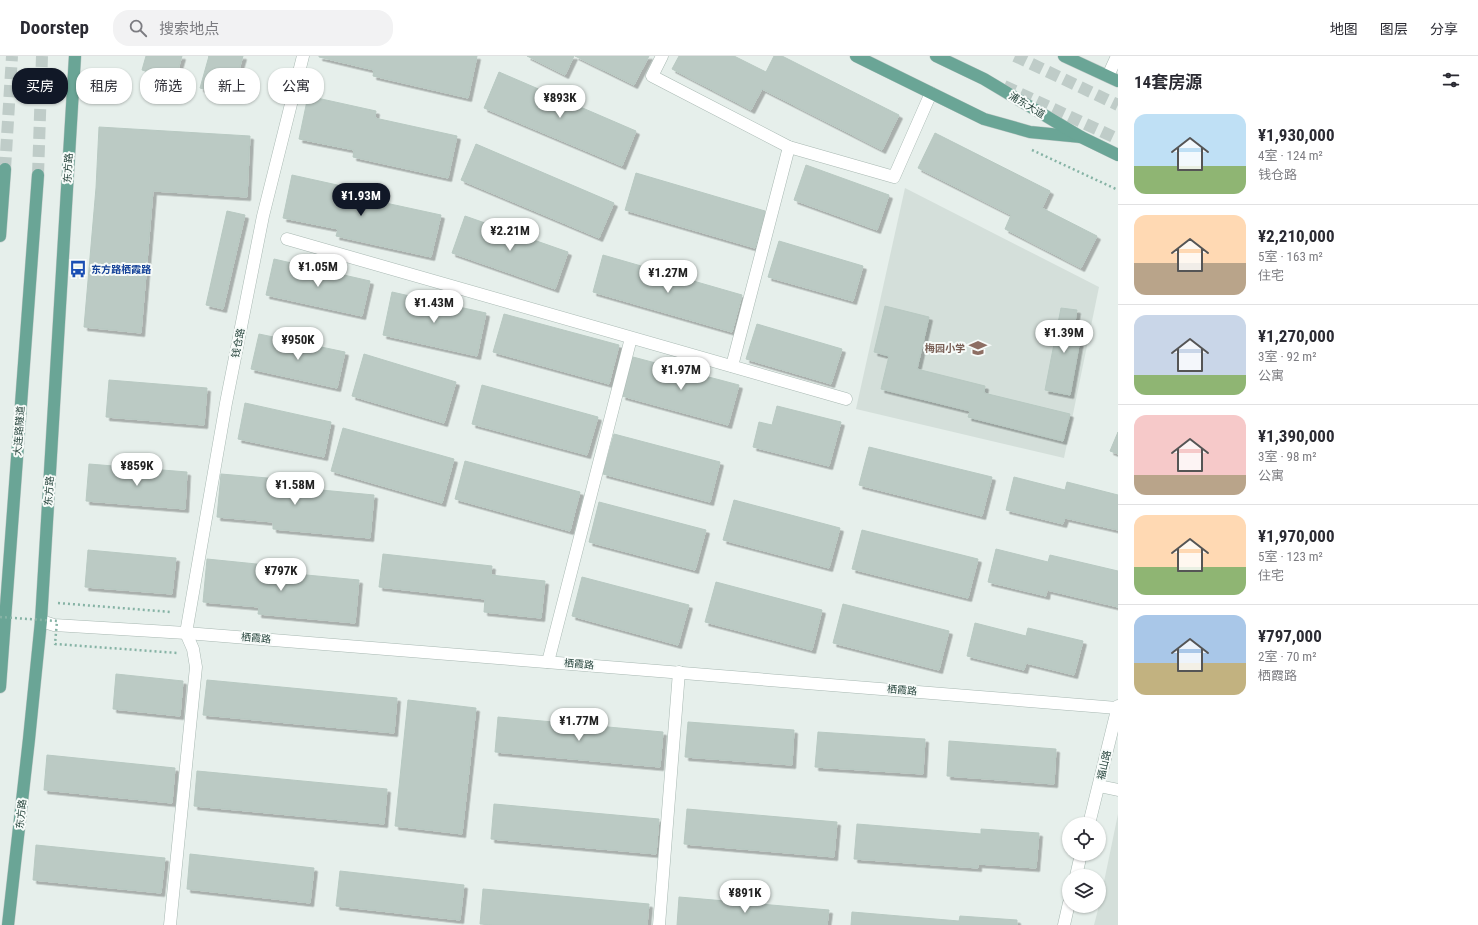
<!DOCTYPE html>
<html lang="zh">
<meta charset="utf-8">
<style>
body{margin:0;font-family:"Roboto Condensed","Noto Sans SC",sans-serif;background:#f2f2f3;color:#2b2b33;height:100vh;display:flex;flex-direction:column;font-size:15px;white-space:nowrap}
*{box-sizing:border-box;margin:0}
p{font-size:13px;color:#7c7c81}
.icon{flex:none;width:22px;height:22px;fill:none;stroke:currentColor;stroke-width:2;stroke-linecap:round;stroke-linejoin:round}
.map{position:relative;flex:1;overflow:hidden}
.sheet{display:flex;flex-direction:column;background:#fff;width:360px}
.sheet>*{flex:none}
.top-card{position:absolute;left:12px;top:12px;width:380px;height:36px;display:flex;gap:8px}
.controls{position:absolute;left:1062px;top:761px;display:grid;gap:8px}
.controls a{display:grid;place-items:center;width:44px;height:44px;border-radius:50%;background:#fff;box-shadow:0 1px 3px #0004;font-size:20px}
.price{position:absolute;translate:-50% -34px;padding:0 9px;border-radius:14px;background:#fff;color:#222;font-size:13px;line-height:26px;filter:drop-shadow(0 1px 2px #0008)}
.price::after{content:'';position:absolute;left:50%;top:24px;width:12px;height:9px;margin-left:-6px;background:inherit;clip-path:polygon(0 0,100% 0,50% 100%)}
.price.selected{background:#111827;color:#fff}
ul{padding:0;list-style:none}
li{display:flex;align-items:center;gap:12px;height:100px;padding:0 16px}
li+li{border-top:1px solid #e1e1e2}
li span{display:grid;place-items:center;flex:none;width:112px;height:80px;border-radius:12px;color:#555}
li>.icon{margin-inline-start:auto}
span .icon{width:48px;height:48px;fill:#fffc;stroke-width:1}
li b{font-size:17px}
h2{display:flex;justify-content:space-between;align-items:center;height:48px;padding:0 16px;font-size:17px}
.chip{padding:0 14px;border-radius:16px;background:#fff;box-shadow:0 1px 3px #0004;font-size:14px;line-height:36px}
.chip.selected{background:#111827;color:#fff}
header{display:flex;align-items:center;gap:24px;box-sizing:border-box;height:56px;padding:0 20px;background:#fff;border-bottom:1px solid #e1e1e2}
header strong{font-size:19px}
nav{display:flex;gap:22px;margin-inline-start:auto;font-size:14px}
.search{width:280px;height:36px;background:#f2f2f3;display:flex;align-items:center;gap:10px;box-sizing:border-box;padding:0 14px;border-radius:16px;color:#7c7c81;font-size:15px}
main{display:flex;flex:1;min-height:0}
.map>svg:first-child{display:block}
.built{fill:#d4dfda}
.building{fill:#bbcac4;stroke:#b8c9c2;filter:url(#shadow)}
.lines{fill:none;stroke-linecap:round;stroke-linejoin:round}
.major-tunnel{stroke:#bfccc8;stroke-width:12;stroke-dasharray:12 6;stroke-linecap:butt}
.minor-casing{stroke:#a8b8b2;stroke-width:13}
.major-casing{stroke:#c2cac8;stroke-width:13}
.path{stroke:#86b3a5;stroke-width:2.5;stroke-dasharray:2 3;stroke-linecap:butt}
.minor{stroke:#fff;stroke-width:12}
.major{stroke:#6aa596;stroke-width:12}
.path-bridge{stroke:#86b3a5;stroke-width:2.5;stroke-dasharray:2 3;stroke-linecap:butt}
.labels{text-anchor:middle;dominant-baseline:central;stroke-width:4;stroke-linejoin:round;paint-order:stroke}
.street-label{font-size:10px;fill:#24423a;stroke:#f7fbf9}
.transit-label{font-size:10px;font-weight:bold;fill:#164399;stroke:#f7fbf9;text-anchor:start}
.education-label{font-size:10px;font-weight:bold;fill:#785e54;stroke:#f7fbf9;text-anchor:end}
</style>
<header>
<strong>Doorstep</strong>
<div class="search"><svg class="icon" aria-label="search" viewBox="0 0 24 24"><circle cx="10" cy="10" r="6"/><path d="M15 15l6 6"/></svg>搜索地点</div>
<nav><a>地图</a><a>图层</a><a>分享</a></nav>
</header>
<main>
<div class="map">
<svg width="1118" height="869" viewBox="0 0 1118 869">
<defs>
<filter id="shadow"><feDropShadow dx="3.5" dy="3.5" stdDeviation="0" flood-color="#0004"/></filter>
</defs>
<rect width="100%" height="100%" fill="#e6efeb"/>
<g class="built">
<polygon points="905,132 1099,231 1064,402 856,353"/>
<polygon points="1118,758 1118,869 1094,869 1099,850"/>
</g>
<g class="building">
<polygon points="146,0 182,0 175,24 142,14"/>
<polygon points="208,0 243,0 231,41 200,32 209,0"/>
<polygon points="319,0 477,0 468,42 373,20 374,14 319,1"/>
<polygon points="527,0 574,0 565,19"/>
<polygon points="575,0 649,0 634,29"/>
<polygon points="679,0 734,0 766,16 774,0 782,0 899,59 882,94 762,33 751,54 672,13"/>
<polygon points="499,16 636,75 622,110 484,52"/>
<polygon points="308,40 376,55 375,62 457,80 448,122 353,101 354,94 299,83"/>
<polygon points="99,71 250,80 247,141 153,135 141,277 84,271 96,132"/>
<polygon points="935,77 1050,135 1042,152 1097,180 1081,212 1005,173 1011,159 918,112"/>
<polygon points="476,88 614,147 599,182 461,124"/>
<polygon points="806,109 889,139 877,174 794,144"/>
<polygon points="636,117 765,155 755,192 625,154"/>
<polygon points="292,119 360,134 358,141 441,159 431,201 336,180 338,173 283,162"/>
<polygon points="227,155 245,159 223,253 206,249"/>
<polygon points="465,160 568,196 555,233 452,197"/>
<polygon points="779,185 863,210 853,245 768,221"/>
<polygon points="603,199 742,239 732,276 593,236"/>
<polygon points="274,203 370,225 362,260 266,239"/>
<polygon points="392,236 486,257 477,300 383,279"/>
<polygon points="885,250 929,261 917,313 985,330 984,337 1070,358 1063,385 968,361 970,355 881,333 889,300 874,296"/>
<polygon points="1061,252 1077,254 1074,272 1082,273 1070,339 1045,334"/>
<polygon points="504,258 619,289 609,328 493,296"/>
<polygon points="757,268 842,293 831,328 746,303"/>
<polygon points="259,278 345,296 337,332 251,313"/>
<polygon points="364,298 456,326 444,367 352,340"/>
<polygon points="633,301 739,329 728,369 622,340"/>
<polygon points="109,324 207,332 204,369 106,361"/>
<polygon points="482,329 598,361 587,399 472,368"/>
<polygon points="245,347 331,366 324,401 238,383"/>
<polygon points="777,350 841,366 829,410 753,391 759,366 772,369"/>
<polygon points="343,372 454,403 442,447 331,415"/>
<polygon points="1118,376 1118,398 1110,395"/>
<polygon points="614,378 720,406 710,446 603,418"/>
<polygon points="869,391 992,421 982,460 859,429"/>
<polygon points="465,405 580,436 570,475 455,443"/>
<polygon points="89,408 187,416 185,453 86,445"/>
<polygon points="221,418 291,424 290,431 374,439 370,482 273,473 273,466 217,461"/>
<polygon points="1014,421 1065,434 1067,426 1118,439 1118,474 1065,462 1063,468 1006,454"/>
<polygon points="734,444 840,472 829,512 723,484"/>
<polygon points="599,446 706,474 695,514 589,486"/>
<polygon points="862,474 978,503 968,542 852,513"/>
<polygon points="996,493 1048,506 1050,499 1118,515 1118,551 1047,534 1046,540 988,526"/>
<polygon points="88,494 176,502 172,538 85,531"/>
<polygon points="383,498 492,510 491,519 545,525 541,562 484,556 485,543 379,531"/>
<polygon points="207,503 276,510 275,516 359,524 355,567 258,558 259,551 203,546"/>
<polygon points="582,521 689,549 678,589 572,560"/>
<polygon points="716,526 822,554 812,594 705,566"/>
<polygon points="843,548 949,575 939,614 833,587"/>
<polygon points="975,567 1026,580 1028,572 1083,585 1074,619 1026,607 1024,614 967,600"/>
<polygon points="116,618 183,625 180,660 113,653"/>
<polygon points="207,624 397,642 394,677 203,659"/>
<polygon points="408,644 476,652 462,778 395,770"/>
<polygon points="498,661 663,676 660,711 495,696"/>
<polygon points="688,666 794,674 792,709 685,701"/>
<polygon points="818,676 925,683 923,718 815,711"/>
<polygon points="949,685 1056,693 1054,728 947,720"/>
<polygon points="47,699 175,712 172,747 44,734"/>
<polygon points="197,715 387,733 384,768 194,750"/>
<polygon points="494,748 659,763 656,798 491,783"/>
<polygon points="687,753 837,766 834,801 684,788"/>
<polygon points="857,768 981,778 981,773 1039,777 1036,812 978,808 978,812 854,803"/>
<polygon points="36,789 165,802 161,837 33,824"/>
<polygon points="190,798 314,812 310,847 187,833"/>
<polygon points="340,815 464,829 460,864 336,850"/>
<polygon points="483,833 649,848 647,869 494,869 480,868"/>
<polygon points="679,841 829,854 827,869 677,869"/>
<polygon points="852,856 959,865 960,860 1017,864 1017,869 851,869"/>
</g>
<g class="lines">
<g class="major-tunnel">
<polyline points="1015,0 1118,49"/>
<polyline points="1004,30 1118,83"/>
<polyline points="5,113 12,0"/>
<polyline points="38,119 42,0"/>
</g>
<g class="minor-casing">
<g id="minor">
<polyline points="662,0 652,20 789,91 894,121 931,37"/>
<polyline points="1108,20 1117,0"/>
<polyline points="287,183 846,343"/>
<polyline points="732,310 789,91"/>
<polyline points="41,565 54,569 186,577 1117,652"/>
<polyline points="548,606 631,282"/>
<polyline points="1099,730 1118,734"/>
<polyline points="1089,768 1118,650"/>
<polyline points="1076,820 1081,798"/>
<polyline points="170,869 196,611 193,593 186,577 226,347 263,160 303,0"/>
<polyline points="659,869 679,616"/>
<polyline points="1064,869 1069,847"/>
</g>
</g>
<g class="major-casing">
<g id="major">
<polyline points="856,0 984,63 1030,76 1081,81"/>
<polyline points="936,0 984,23 1081,81 1118,99"/>
<polyline points="1064,0 1118,25"/>
<polyline points="0,180 5,113"/>
<polyline points="0,631 38,119"/>
<polyline points="8,869 29,683 41,565 75,0"/>
</g>
</g>
<g class="path">
<polyline points="1032,94 1118,134"/>
<polyline points="58,547 171,556 172,557"/>
</g>
<use href="#minor" class="minor"/>
<use href="#major" class="major"/>
<polyline class="path-bridge" points="0,561 57,565 55,588 178,597"/>
</g>
<defs>
<g id="bus-bare" transform="scale(1.38)"><path d="M-5-6H5V4H4V6H2V4H-2V6H-4V4H-5ZM-3.5-4V0h7V-4ZM-3.5 1.2v1.5H-2V1.2ZM2 1.2v1.5H3.5V1.2Z" fill="#1a4fb4" stroke="#f7fbf9" stroke-width="2.5" paint-order="stroke"/></g>
<g id="school-bare" transform="scale(1.38)"><path d="M0-5L7-2L0 1L-7-2ZM-4 1L0 2.5L4 1V4Q0 6-4 4Z" fill="#8d6e63" stroke="#f7fbf9" stroke-width="2.5" paint-order="stroke"/></g>
</defs>
<g fill-rule="evenodd">
<use href="#bus-bare" x="78" y="213"/>
<use href="#school-bare" x="978" y="292"/>
</g>
<g class="labels">
<g class="street-label">
<text transform="translate(1027 49) rotate(31)">浦东大道</text>
<text transform="translate(68 112) rotate(-87)">东方路</text>
<text transform="translate(238 287) rotate(-79)">钱仓路</text>
<text transform="translate(19 375) rotate(-86)">大连路隧道</text>
<text transform="translate(49 435) rotate(-86)">东方路</text>
<text transform="translate(256 582) rotate(5)">栖霞路</text>
<text transform="translate(579 608) rotate(5)">栖霞路</text>
<text transform="translate(902 634) rotate(5)">栖霞路</text>
<text transform="translate(1104 709) rotate(-77)">福山路</text>
<text transform="translate(21 758) rotate(-84)">东方路</text>
</g>
<g class="transit-label">
<text x="91" y="213">东方路栖霞路</text>
</g>
<g class="education-label">
<text x="965" y="292">梅园小学</text>
</g>
</g>
</svg>
<div class="controls">
<a><svg class="icon" aria-label="locate" viewBox="0 0 24 24"><circle cx="12" cy="12" r="6"/><path d="M12 2v4M12 18v4M2 12h4M18 12h4"/></svg></a>
<a><svg class="icon" aria-label="layers" viewBox="0 0 24 24"><path d="M12 4l9 5-9 5-9-5zM3 14l9 5 9-5"/></svg></a>
</div>
<b class="price" style="left:560px;top:63px">¥893K</b>
<b class="price selected" style="left:361px;top:161px">¥1.93M</b>
<b class="price" style="left:510px;top:196px">¥2.21M</b>
<b class="price" style="left:318px;top:232px">¥1.05M</b>
<b class="price" style="left:668px;top:238px">¥1.27M</b>
<b class="price" style="left:434px;top:268px">¥1.43M</b>
<b class="price" style="left:1064px;top:298px">¥1.39M</b>
<b class="price" style="left:298px;top:305px">¥950K</b>
<b class="price" style="left:681px;top:335px">¥1.97M</b>
<b class="price" style="left:137px;top:431px">¥859K</b>
<b class="price" style="left:295px;top:450px">¥1.58M</b>
<b class="price" style="left:281px;top:536px">¥797K</b>
<b class="price" style="left:579px;top:686px">¥1.77M</b>
<b class="price" style="left:745px;top:858px">¥891K</b>
<div class="top-card">
<a class="chip selected">买房</a>
<a class="chip">租房</a>
<a class="chip">筛选</a>
<a class="chip">新上</a>
<a class="chip">公寓</a>
</div>
</div>
<section class="sheet">
<h2>14套房源<svg class="icon" aria-label="filters" viewBox="0 0 24 24"><path d="M4 7h16M4 17h16"/><circle cx="9" cy="7" r="2"/><circle cx="15" cy="17" r="2"/></svg></h2>
<ul>
<li><span style="background:linear-gradient(#bfe0f5 65%,#8fb573 0)"><svg class="icon" aria-label="home" viewBox="0 0 24 24"><path d="M3 11l9-7 9 7M6 9v11h12V9"/></svg></span><div><b>¥1,930,000</b><p>4室 · 124 m²</p><p>钱仓路</p></div></li>
<li><span style="background:linear-gradient(#ffd9b3 60%,#b9a48a 0)"><svg class="icon" aria-label="home" viewBox="0 0 24 24"><path d="M3 11l9-7 9 7M6 9v11h12V9"/></svg></span><div><b>¥2,210,000</b><p>5室 · 163 m²</p><p>住宅</p></div></li>
<li><span style="background:linear-gradient(#c9d6e8 75%,#8fb573 0)"><svg class="icon" aria-label="home" viewBox="0 0 24 24"><path d="M3 11l9-7 9 7M6 9v11h12V9"/></svg></span><div><b>¥1,270,000</b><p>3室 · 92 m²</p><p>公寓</p></div></li>
<li><span style="background:linear-gradient(#f6c9c9 75%,#b9a48a 0)"><svg class="icon" aria-label="home" viewBox="0 0 24 24"><path d="M3 11l9-7 9 7M6 9v11h12V9"/></svg></span><div><b>¥1,390,000</b><p>3室 · 98 m²</p><p>公寓</p></div></li>
<li><span style="background:linear-gradient(#ffd9b3 65%,#8fb573 0)"><svg class="icon" aria-label="home" viewBox="0 0 24 24"><path d="M3 11l9-7 9 7M6 9v11h12V9"/></svg></span><div><b>¥1,970,000</b><p>5室 · 123 m²</p><p>住宅</p></div></li>
<li><span style="background:linear-gradient(#a9c7e8 60%,#c2b280 0)"><svg class="icon" aria-label="home" viewBox="0 0 24 24"><path d="M3 11l9-7 9 7M6 9v11h12V9"/></svg></span><div><b>¥797,000</b><p>2室 · 70 m²</p><p>栖霞路</p></div></li>
</ul>
</section>
</main>
